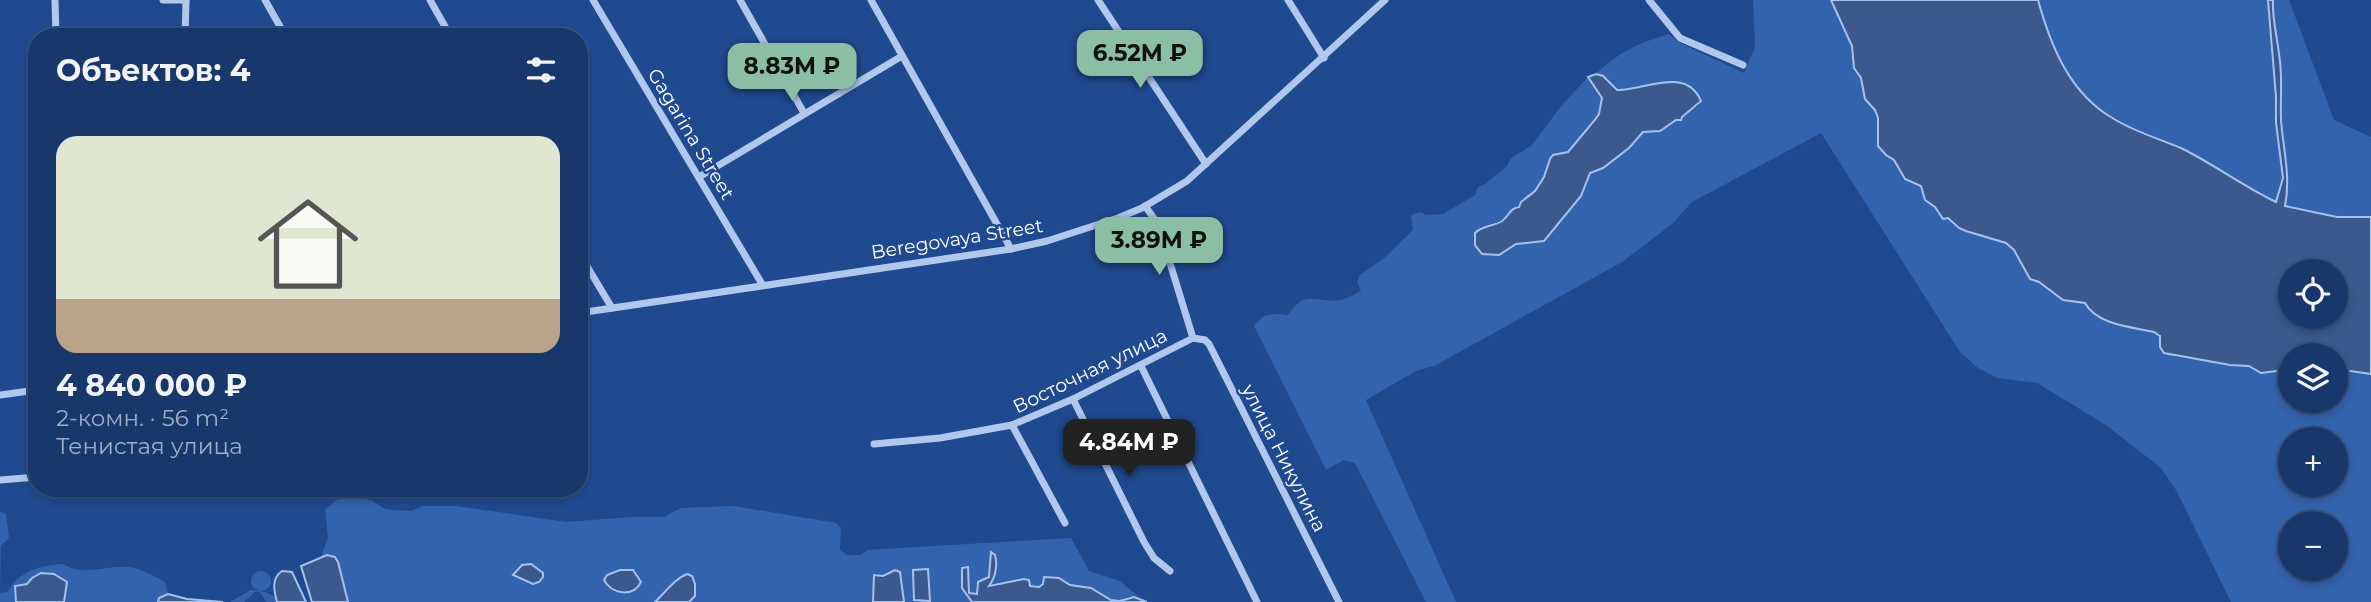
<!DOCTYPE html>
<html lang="ru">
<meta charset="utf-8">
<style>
body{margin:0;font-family:Montserrat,sans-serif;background:#254374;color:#f1f3f6;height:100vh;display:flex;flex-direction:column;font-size:26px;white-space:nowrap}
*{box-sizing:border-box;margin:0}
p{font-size:23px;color:#9facc2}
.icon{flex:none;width:38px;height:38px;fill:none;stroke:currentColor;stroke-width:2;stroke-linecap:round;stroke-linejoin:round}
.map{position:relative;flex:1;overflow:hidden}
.side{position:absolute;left:28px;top:28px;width:560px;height:469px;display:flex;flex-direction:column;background:#18386c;border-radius:28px;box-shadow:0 4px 10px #0003,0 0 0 2px #36527f}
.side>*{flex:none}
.tools{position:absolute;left:2278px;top:259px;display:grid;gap:14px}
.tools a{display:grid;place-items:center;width:70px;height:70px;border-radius:50%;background:#18386c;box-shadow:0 4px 10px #0003,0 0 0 2px #36527f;font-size:35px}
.price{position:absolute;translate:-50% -60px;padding:0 16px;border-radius:14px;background:#8abfa5;color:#111;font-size:23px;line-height:46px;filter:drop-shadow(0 2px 4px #0008)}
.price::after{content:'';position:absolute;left:50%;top:42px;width:21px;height:16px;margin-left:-10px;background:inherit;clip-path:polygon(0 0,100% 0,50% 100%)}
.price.selected{background:#222;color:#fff}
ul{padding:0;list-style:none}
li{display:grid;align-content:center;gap:14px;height:371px;padding:0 28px}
li span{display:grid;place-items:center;height:217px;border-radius:21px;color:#555}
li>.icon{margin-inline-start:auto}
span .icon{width:126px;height:126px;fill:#fffc;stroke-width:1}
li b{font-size:30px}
h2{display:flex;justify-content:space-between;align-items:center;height:84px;padding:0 28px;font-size:30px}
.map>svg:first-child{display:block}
.green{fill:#3463ad;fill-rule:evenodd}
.water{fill:#3b598c;stroke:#a5c2ee;stroke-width:2;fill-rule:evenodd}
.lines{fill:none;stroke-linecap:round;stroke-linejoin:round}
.minor{stroke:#b1c8ed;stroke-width:7}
.labels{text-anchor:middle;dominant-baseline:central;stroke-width:5;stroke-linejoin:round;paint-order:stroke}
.street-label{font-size:19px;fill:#fff;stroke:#204a90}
</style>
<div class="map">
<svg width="2371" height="602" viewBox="0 0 2371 602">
<rect width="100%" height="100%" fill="#204a90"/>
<g class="green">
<path d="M1753,0h78l21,46 2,22 7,10 4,21 10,11 11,45 8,5 11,18 16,8 4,14 15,13 13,7 2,5 11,6 40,12 8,7 7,14 28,27 14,9 22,3c11,22 47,24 69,29l6,4v11l16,10 73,9 12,7 30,-4v32h45v-32l35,5v228h-140l-55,-112 -15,-22 -55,-43 -69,-42 -39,-5 -20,-10 -18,-16 -139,-219 -129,69 -20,22 -50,38 -186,103 -20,6 -50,29 90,202h-30l-71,-139 -11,-3 -18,10 -72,-144c9,-13 20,-13 34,-11 17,-27 30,-11 52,-15 7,-1 14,-6 21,-9l-4,-9 3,-7 24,-17 29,-28 -2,-13 2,-3 9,-2 3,3 18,-1 32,-19 3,-8 7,-3 22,-18 3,-7 22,-14 30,-40 26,-28 14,21 -3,16 -5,7 -26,31 -15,3c-5,12 -9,25 -18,35 -3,5 -9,7 -13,11 -14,15 -20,21 -41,26l-8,11 2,7 7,9 17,1 17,-11 28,-4 30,-35 16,-32 13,-5 26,-20 14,-16 17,-1 16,-11h5l1,-3 18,-13 -30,-22 -53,8 -14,-14 -7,-2c23,-22 42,-31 73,-40l9,8 66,31 11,-26zM2291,439h45v46h-45zM2291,523h45v46h-45z"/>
<path d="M2038,0h230l8,97v26l7,55 -6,25c-12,-6 -24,-10 -34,-17 -20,-13 -39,-27 -60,-37 -23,-10 -48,-17 -69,-29 -44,-26 -63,-74 -76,-120z"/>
<polygon points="2273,0 2289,0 2334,120 2371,137 2371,217 2337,217 2285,206 2285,147 2281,124 2280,57 2273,22"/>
<path d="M347,497l24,3 14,9 9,1 17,1 12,-5h33l110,16 65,-5h33l17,-9 52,-2 103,17 5,5 -1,22 7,5h14l6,-5 204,-12 18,33 31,10 21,18 -7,-2 -14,4 -9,-1 -20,-12 -21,-3 -5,-5 -21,-3 -1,7 -4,3 -9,-2 -1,-5 -5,-1 -36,7 4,-4 -3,-11 -2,8 -6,2 -5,5 1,8 -8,-1 -2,-20c-9,13 -2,18 5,29h-283l-10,-25 -16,20 -8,5h-307l-10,-40 -3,-5 -8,-2 -6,2 7,-19 -3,-28 11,-10z"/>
<polygon points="0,512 6,514 9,538 1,546 0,588"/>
<path d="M63,564c22,13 43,1 66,3 13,2 25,9 36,15l3,12 -9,4 -1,4h-94l3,-9 -35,-15 -5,6h-9l-4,5 2,13h-16v-9l8,-1c10,-21 34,-27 55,-28z"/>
<circle cx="261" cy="581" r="10"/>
<polygon points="251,590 265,592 276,597 277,602 266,602 260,592 255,592 244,602 230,602"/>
</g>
<g class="water">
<path d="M1831,0h207c13,47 32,94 76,119 21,13 46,20 69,30 32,16 61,38 93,53l7,-24 -7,-55v-26l-8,-97h5c-1,19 4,36 6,54 4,22 1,44 2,66 2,29 10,56 4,86l52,11h34v157l-35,-5v-14h-45v14l-30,4 -12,-7 -19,-1 -66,-12 -4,-6v-11l-6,-4c-22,-5 -57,-7 -69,-29l-22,-3 -24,-18 -9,-3 -16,-29 -8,-7 -40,-12 -7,-3 -11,-10 -5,1 -8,-12 -10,-7 -4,-14 -16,-7 -11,-19 -8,-5 -8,-9v-28l-3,-8 -10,-11 -4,-21 -7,-10 -2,-22zM2291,271h45v46h-45z"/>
<path d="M1596,74l7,2 14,14c27,1 69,-25 84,11l-19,16 -1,3h-5l-16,11 -17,1 -14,16 -26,20 -13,5 -9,23 -37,45 -28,3 -17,11 -17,-1 -7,-9v-12c8,-8 18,-6 27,-12 7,-5 8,-13 17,-14l2,-5 14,-11 9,-14 6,-18 3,-4 15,-3 26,-31 5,-7 3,-16 -14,-21z"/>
<path d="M991,552l4,3c3,11 0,23 -6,31l35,-7 5,1 1,6 9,1 4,-3 1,-7 15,1 11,7 21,3 20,12 9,1 14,-4 13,5h-175l-10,-14v-20l6,-1 1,26 8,1 1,-12 11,-5z"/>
<polygon points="327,555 335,557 338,562 348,602 312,602 301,566"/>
<polygon points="531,564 543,573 543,577 539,582 533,584 513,575 522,565"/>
<polygon points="928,569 930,601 914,600 913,570"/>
<path d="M620,570h13l8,12c-8,16 -30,12 -37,-2l3,-5z"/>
<polygon points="895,570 900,572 904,602 873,602 874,575 883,576"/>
<path d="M282,571l10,1 14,30h-29c-3,-11 -6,-24 5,-31z"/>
<polygon points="41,573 54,574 67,582 64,602 16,602 15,586 27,584 32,578"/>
<path d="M687,574l5,2 3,8v12l-6,6h-34c10,-9 19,-23 32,-28z"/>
<polygon points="168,594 187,599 223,602 158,602 159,598"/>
</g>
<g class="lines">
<g class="minor">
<polyline points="55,0 56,37"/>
<polyline points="163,0 186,0"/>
<polyline points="265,0 286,37"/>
<polyline points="430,0 451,37"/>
<polyline points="593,0 762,284"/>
<polyline points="740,0 804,113"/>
<polyline points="871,0 1011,249"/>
<polyline points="1098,0 1206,164"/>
<polyline points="1288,0 1324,58"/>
<polyline points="1649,0 1680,38 1743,65"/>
<polyline points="185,37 186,0"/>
<polyline points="699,177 902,56"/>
<polyline points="1145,206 1158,224 1193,338"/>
<polyline points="579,253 612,308"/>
<polyline points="579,313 1011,249 1047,241 1118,218 1142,208 1187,181 1385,0"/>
<polyline points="1193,338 1205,340 1209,344 1339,602"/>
<polyline points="1141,366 1257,602"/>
<polyline points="0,395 37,390"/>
<polyline points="1073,399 1144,542 1154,558 1170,571"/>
<polyline points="1012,425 1065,523"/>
<polyline points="874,444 940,438 1012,425 1073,399 1193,338"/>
<polyline points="0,480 37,477"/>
</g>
</g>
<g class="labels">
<g class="street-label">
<text transform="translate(691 134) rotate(59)">Gagarina Street</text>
<text transform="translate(957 239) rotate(-9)">Beregovaya Street</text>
<text transform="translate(1090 371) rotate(-26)">Восточная улица</text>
<text transform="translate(1284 458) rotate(63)">улица Никулина</text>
</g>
</g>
</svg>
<div class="tools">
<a><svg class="icon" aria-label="locate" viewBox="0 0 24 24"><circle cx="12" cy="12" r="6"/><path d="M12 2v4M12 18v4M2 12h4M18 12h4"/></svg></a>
<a><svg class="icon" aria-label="layers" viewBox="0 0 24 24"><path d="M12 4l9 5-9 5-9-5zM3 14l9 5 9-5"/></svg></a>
<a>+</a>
<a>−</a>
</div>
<b class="price" style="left:1140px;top:90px">6.52M ₽</b>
<b class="price" style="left:792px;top:103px">8.83M ₽</b>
<b class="price" style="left:1159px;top:277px">3.89M ₽</b>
<b class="price selected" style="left:1129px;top:479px">4.84M ₽</b>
<section class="side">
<h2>Объектов: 4<svg class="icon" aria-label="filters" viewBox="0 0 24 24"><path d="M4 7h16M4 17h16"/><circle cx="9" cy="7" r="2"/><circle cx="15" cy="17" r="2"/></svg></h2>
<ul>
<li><span style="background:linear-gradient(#dfe7d0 75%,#b9a48a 0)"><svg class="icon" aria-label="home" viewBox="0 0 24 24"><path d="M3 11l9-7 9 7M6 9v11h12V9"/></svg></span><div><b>4 840 000 ₽</b><p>2-комн. · 56 m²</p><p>Тенистая улица</p></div></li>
</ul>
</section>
</div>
